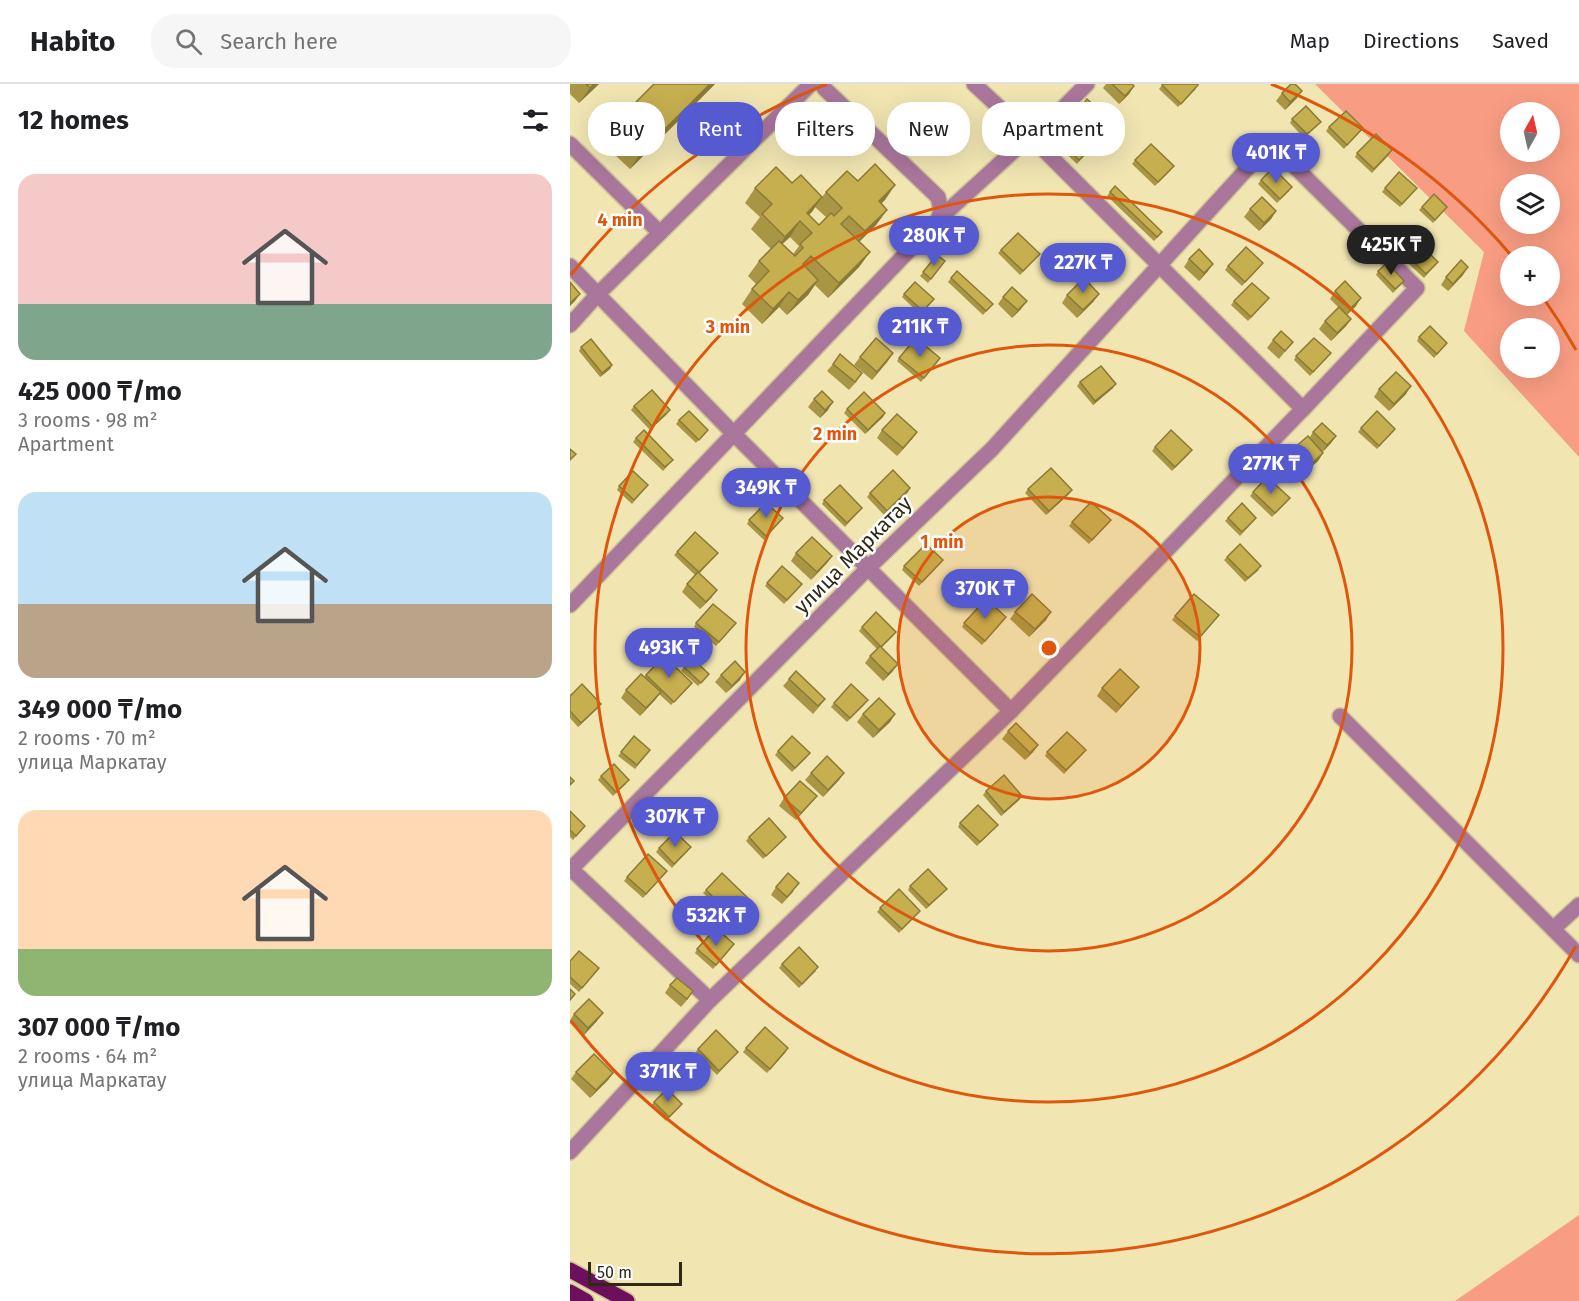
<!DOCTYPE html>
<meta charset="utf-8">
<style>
body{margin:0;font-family:"Fira Sans",sans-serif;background:#f6f6f6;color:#202124;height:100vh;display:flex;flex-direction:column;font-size:22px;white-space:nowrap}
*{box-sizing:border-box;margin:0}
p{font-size:20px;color:#757577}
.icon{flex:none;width:33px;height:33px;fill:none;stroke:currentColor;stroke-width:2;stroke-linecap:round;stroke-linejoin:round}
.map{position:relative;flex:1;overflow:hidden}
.details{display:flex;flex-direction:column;background:#fff;width:570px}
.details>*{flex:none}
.hud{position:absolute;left:18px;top:18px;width:570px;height:54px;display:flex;gap:12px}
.needle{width:39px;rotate:8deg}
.fabs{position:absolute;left:930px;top:18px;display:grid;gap:12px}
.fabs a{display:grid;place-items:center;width:60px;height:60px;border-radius:50%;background:#fff;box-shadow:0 6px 24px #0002;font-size:30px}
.scale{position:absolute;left:18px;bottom:15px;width:94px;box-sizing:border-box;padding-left:6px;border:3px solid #2e2915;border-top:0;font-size:16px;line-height:21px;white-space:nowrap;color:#2e2915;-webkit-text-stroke:4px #fff;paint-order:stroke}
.price{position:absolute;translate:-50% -51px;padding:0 14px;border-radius:21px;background:#555ad1;color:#fff;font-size:20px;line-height:39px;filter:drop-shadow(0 2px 3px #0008)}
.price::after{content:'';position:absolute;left:50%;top:36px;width:18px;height:14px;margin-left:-9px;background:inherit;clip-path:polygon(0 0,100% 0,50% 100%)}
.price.selected{background:#222;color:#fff}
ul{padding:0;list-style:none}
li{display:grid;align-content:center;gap:12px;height:318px;padding:0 18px}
li span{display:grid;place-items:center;height:186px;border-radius:18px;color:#555}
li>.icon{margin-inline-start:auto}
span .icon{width:108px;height:108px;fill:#fffc;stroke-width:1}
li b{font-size:26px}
h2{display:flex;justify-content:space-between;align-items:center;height:72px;padding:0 18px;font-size:26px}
.tag{padding:0 21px;border-radius:24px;background:#fff;box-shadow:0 6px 24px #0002;font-size:21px;line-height:54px}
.tag.selected{background:#555ad1;color:#fff}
header{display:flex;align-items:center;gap:36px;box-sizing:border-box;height:84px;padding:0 30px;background:#fff;border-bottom:2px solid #e0e0e0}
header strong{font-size:28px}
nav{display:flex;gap:33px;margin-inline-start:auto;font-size:21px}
.search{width:420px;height:54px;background:#f6f6f6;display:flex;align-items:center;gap:15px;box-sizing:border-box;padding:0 21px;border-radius:24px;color:#757577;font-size:22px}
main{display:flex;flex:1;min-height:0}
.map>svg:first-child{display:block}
.green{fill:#f89d83;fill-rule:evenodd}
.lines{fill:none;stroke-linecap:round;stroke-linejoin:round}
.minor-casing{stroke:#cec396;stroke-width:18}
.major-casing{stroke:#cec396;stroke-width:18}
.minor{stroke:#a9779c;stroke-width:15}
.major{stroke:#6e0f5e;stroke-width:15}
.wall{fill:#a99644;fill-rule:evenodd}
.shaded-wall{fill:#8a7a37}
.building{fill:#c5af4f;stroke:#8a7a37;stroke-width:1.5}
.ring{fill:none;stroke:#df570c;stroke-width:3}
.labels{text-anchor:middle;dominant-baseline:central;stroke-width:5;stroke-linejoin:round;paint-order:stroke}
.street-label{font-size:21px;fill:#2e2915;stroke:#fff}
.centre{fill:#df570c;stroke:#fff;stroke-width:3}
.ring-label{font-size:18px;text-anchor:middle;font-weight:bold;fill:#df570c;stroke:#fff;stroke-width:5;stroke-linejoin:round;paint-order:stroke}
</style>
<header>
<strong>Habito</strong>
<div class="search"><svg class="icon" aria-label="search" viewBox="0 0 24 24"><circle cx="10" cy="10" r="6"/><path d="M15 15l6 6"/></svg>Search here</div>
<nav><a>Map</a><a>Directions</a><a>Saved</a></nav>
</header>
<main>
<section class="details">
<h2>12 homes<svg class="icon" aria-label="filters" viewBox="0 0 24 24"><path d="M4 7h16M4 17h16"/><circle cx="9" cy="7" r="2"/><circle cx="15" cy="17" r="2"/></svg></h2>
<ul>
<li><span style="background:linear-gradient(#f6c9c9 70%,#7fa58c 0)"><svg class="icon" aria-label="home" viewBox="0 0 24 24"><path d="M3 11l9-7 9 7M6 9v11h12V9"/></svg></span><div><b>425 000 ₸/mo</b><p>3 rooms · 98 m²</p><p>Apartment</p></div></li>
<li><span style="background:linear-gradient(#bfe0f5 60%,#b9a48a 0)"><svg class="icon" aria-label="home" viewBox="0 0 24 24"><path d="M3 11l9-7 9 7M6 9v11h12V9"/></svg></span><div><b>349 000 ₸/mo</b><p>2 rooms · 70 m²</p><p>улица Маркатау</p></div></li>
<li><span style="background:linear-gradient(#ffd9b3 75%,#8fb573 0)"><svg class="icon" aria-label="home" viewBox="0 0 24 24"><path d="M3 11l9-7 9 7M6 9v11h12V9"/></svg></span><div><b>307 000 ₸/mo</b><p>2 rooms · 64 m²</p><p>улица Маркатау</p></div></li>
</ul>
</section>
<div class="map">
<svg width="1009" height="1217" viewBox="0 0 1009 1217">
<rect width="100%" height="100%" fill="#f1e5b2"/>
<g class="green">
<path d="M745,0h264v373l-115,-126 20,-79zM940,28h40v40h-40zM940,100h40v40h-40zM940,172h40v40h-40zM940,244h40v40h-40z"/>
<polygon points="1009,1131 1009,1217 885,1217"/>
</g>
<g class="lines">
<g class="minor-casing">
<g id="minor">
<polyline points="404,0 460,52 479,38 517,0"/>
<polyline points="0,60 90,149"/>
<polyline points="0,182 164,350 441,627"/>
<polyline points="0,241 28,210 241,0"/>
<polyline points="0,521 368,136 371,126 368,113 254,4 252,0"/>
<polyline points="770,632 1009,871"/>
<polyline points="0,784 140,916"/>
<polyline points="0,786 298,484 422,365 696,64 708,66 847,204 733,325"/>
<polyline points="983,845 1009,821"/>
<polyline points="0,1068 140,916 441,627 733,325 460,52 368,136"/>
</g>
</g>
<g class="major-casing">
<g id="major">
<polyline points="0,1186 57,1217"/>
<polyline points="0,1208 16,1217"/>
</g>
</g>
<use href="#minor" class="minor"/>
<use href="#major" class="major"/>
</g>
<g class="wall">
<polygon points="0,0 29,0 9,19 0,10"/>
<polygon points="84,0 145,0 60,85 31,58 42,42"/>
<polygon points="536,0 562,0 564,2 559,10 549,20 533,4"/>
<polygon points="593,0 626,5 608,23 589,5"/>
<polygon points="712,9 727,14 715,26 706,17"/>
<polygon points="511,23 542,50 535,58 505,31"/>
<polygon points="722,35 751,38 748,41 734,54 720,39"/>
<polygon points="759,43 793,44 774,65 756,47"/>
<polygon points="487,54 528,57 507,80 484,58"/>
<polygon points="787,69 820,70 802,89 785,73"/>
<polygon points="565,76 601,86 585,102 562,80"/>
<polygon points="691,96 719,107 707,119 688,100"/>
<path d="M288,97l37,4 -14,19 6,6 -11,15 -17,17 11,10 -11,15 -31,31 -13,-13 -7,10 -21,20 -8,-8 -17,17 -20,-20 10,-15 4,-5 -8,-8 11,-15 12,-12 -20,-20 9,-12 -15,-14 10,-15 37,-5 30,14 4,-5zM245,123l11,10 -7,8 -10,-10zM220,153l9,9 -6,8 -11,-10z"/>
<polygon points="815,104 847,104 830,123 812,108"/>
<polygon points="540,108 589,152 584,157 537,112"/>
<polygon points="852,123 877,123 863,139 849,126"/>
<polygon points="680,125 706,127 701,135 689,147 674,133"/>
<polygon points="431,166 470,170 450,191 428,169"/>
<polygon points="367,171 375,177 358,199 350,192"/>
<polygon points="619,175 638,187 629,197 614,183"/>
<polygon points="842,176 868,178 854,194 839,180"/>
<polygon points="658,182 690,183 672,202 655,186"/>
<polygon points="808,187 831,201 823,209 806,191"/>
<polygon points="893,191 878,207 871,201 876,193"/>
<polygon points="381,194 423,220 413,231 378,198"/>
<polygon points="765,207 786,222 777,231 781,235 776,242 761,257 749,245 755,237 768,223 760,215"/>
<polygon points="334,210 364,215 351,231 332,213"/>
<polygon points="497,211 524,217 507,234 492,219"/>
<polygon points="433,213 451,225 442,234 428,220"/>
<polygon points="664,217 696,218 678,237 661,221"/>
<polygon points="849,253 874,263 864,274 847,257"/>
<polygon points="703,256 723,258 709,275 697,264"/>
<polygon points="11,263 42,281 40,285 30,293 9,267"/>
<polygon points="323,269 302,296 284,281 290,273"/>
<polygon points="761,269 740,292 724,276 726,272"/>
<polygon points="329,274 367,278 351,298 327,277"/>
<polygon points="263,280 287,297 279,306 257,287"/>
<polygon points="510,298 543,304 523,321 507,302"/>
<polygon points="809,305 836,310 819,327 804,313"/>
<polygon points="244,315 258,326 250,334 238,323"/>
<polygon points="64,322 97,330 80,346 61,326"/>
<polygon points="277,325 315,329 313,333 295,350 274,329"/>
<polygon points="109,336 138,346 126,359 106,340"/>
<polygon points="791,344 825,345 807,365 788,348"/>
<polygon points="312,346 347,348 342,355 327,372 307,354"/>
<polygon points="743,348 766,352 761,359 752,368 753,369 748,377 734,389 719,372 724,364 740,353"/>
<polygon points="66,354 103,376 93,387 63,358"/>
<polygon points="585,363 619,370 602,387 582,367"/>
<polygon points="78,401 62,420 47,406 49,402"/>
<polygon points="458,405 502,406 499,410 476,431 455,409"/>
<polygon points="338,408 314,431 297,413 300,409"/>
<polygon points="683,408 717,418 702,433 680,412"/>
<polygon points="254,416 292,424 275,443 252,420"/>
<polygon points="658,434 684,437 670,452 655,437"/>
<polygon points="179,436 210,438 194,456 177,440"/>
<polygon points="541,436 519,460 499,442 502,438"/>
<polygon points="107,468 148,469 129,490 147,506 141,514 130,525 112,508 117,500 125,491 104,471"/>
<polygon points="226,469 262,472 257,479 241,496 221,477"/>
<polygon points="657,473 689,486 675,498 654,476"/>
<polygon points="370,480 349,502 332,486 334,482"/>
<polygon points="197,499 232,500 214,520 195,502"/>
<polygon points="445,528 476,536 459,553 440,535"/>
<polygon points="649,531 627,557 602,536 605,532"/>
<polygon points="433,537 412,561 392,543 394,539"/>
<polygon points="126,539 166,539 146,562 124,543"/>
<polygon points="292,543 323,552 311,564 328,580 322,588 313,597 295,579 300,572 307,565 289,547"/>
<polygon points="114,583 139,590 128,602 111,587"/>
<polygon points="76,591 119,603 101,621 89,610 85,616 70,632 51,614 56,606"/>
<polygon points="151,591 170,596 156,609 145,598"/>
<polygon points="219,595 255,615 250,622 243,630 213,602"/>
<polygon points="532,604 563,610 546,629 527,612"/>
<polygon points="0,612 31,620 28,624 8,643 0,634"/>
<polygon points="264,619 295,620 277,638 261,623"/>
<polygon points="293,630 325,630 320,638 303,654 287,638"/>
<polygon points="438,647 468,661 463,668 455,676 432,655"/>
<polygon points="64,652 80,666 65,685 48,672"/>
<polygon points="208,667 237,673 222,688 205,671"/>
<polygon points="477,668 513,670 494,690 475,672"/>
<polygon points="241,689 274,689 269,696 253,713 235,696"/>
<polygon points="31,692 56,700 43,712 28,696"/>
<polygon points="416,707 452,712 449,716 431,732 413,711"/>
<polygon points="247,712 241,719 226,736 209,722 214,714"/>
<polygon points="0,727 15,742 3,756 0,753"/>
<polygon points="390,739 428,741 407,762 388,743"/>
<polygon points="179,753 213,756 193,775 176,757"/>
<polygon points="89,764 118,767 102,784 86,768"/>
<polygon points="97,787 73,814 54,797 57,793"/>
<polygon points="340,802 377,805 374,808 356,825 338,806"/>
<polygon points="206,803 224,807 212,820 201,811"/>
<polygon points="136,806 180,816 161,836 133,809"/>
<polygon points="310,824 350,827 329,849 307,828"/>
<polygon points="164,860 143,885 125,869 127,865"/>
<polygon points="0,877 29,884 9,908 0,900"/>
<polygon points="212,880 246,887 229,904 209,884"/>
<polygon points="100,901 118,915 111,923 95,909"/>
<polygon points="4,930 27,937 13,952 0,939 0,936"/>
<polygon points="176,964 216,968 197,989 173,968"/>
<polygon points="128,965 168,968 147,991 125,969"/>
<polygon points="6,988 43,989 38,996 20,1014 1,995"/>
<polygon points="84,1018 109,1024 96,1037 81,1022"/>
</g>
<g class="shaded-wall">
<polygon points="24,0 29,0 9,19 20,4"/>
<polygon points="140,0 145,0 60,85 70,70"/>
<polygon points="564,2 559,10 549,20 555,12"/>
<polygon points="732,7 727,14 715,26 720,18"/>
<polygon points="751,38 748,41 734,54 737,50"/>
<polygon points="325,101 315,116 298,133 309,117"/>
<polygon points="252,113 242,128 231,138 237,129"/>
<polygon points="317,126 306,141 284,163 295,147"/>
<polygon points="706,127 701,135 689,147 694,139"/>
<polygon points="230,137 220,153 204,168 215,153"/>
<polygon points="300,168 289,183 258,214 269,199"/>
<polygon points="643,180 638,187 629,197 634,189"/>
<polygon points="898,183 893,191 878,207 883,200"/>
<polygon points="248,196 238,211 217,231 228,216"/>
<polygon points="219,208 209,223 192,240 203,225"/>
<polygon points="10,210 5,217 0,222 0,219"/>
<polygon points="529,210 524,217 507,234 513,226"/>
<polygon points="791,214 786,222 776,231 781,224"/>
<polygon points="457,217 451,225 442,234 448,226"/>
<polygon points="781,235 776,242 761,257 767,249"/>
<polygon points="323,269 318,277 302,296 307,288"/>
<polygon points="42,281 40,285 30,293 32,289"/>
<polygon points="546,300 543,304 523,321 525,317"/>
<polygon points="841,302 836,310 819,327 824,320"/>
<polygon points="263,318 258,326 250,334 255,326"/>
<polygon points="100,326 97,330 80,346 82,342"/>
<polygon points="315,329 313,333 295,350 298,346"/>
<polygon points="347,348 342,355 327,372 333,364"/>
<polygon points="766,352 761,359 752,369 757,361"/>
<polygon points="753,369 748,377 734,389 739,382"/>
<polygon points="340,404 338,408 314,431 317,427"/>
<polygon points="502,406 499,410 476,431 479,427"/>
<polygon points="262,472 257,479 241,496 247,488"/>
<polygon points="147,506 141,514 130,525 136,518"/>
<polygon points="481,528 476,536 459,553 465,545"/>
<polygon points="328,580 322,588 313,597 318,590"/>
<polygon points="175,588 170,596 156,609 162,602"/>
<polygon points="569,603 563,610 546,629 551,622"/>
<polygon points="91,608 85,616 70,632 76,624"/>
<polygon points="31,620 28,624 8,643 11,639"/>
<polygon points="325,630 320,638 303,654 309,646"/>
<polygon points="468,661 463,668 455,676 460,669"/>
<polygon points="274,689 269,696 253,713 258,706"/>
<polygon points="247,712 241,719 226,736 231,729"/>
<polygon points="452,712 449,716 431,732 434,728"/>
<polygon points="377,805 374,808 356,825 359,821"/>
<polygon points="33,929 27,937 13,952 18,944"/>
<polygon points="43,989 38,996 20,1014 26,1006"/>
</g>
<g class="building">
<polygon points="16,0 24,0 20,4"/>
<polygon points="84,0 140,0 70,70 42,42"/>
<polygon points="542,0 562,0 564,2 555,12"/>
<polygon points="593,0 628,0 628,1 611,20 592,1"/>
<polygon points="721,0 725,0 732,7 720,18 712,9"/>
<polygon points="517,15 547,42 540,50 511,23"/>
<polygon points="736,22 751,38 737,50 722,35"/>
<polygon points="776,27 793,44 777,61 759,43"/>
<polygon points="505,35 528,57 509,76 487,54"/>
<polygon points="806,50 822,66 804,85 787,69"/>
<polygon points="581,60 604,82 588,98 565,76"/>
<polygon points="305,80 325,101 309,117 317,126 295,147 279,132 271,140 300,168 269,199 241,172 233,180 248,196 228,216 219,208 203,225 182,205 199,187 189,177 209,157 225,172 233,164 230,160 242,149 230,137 215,153 192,130 202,120 185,104 206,83 222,99 231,91 252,113 237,129 249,141 261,129 264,132 272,124 256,108 277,87 288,97"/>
<polygon points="703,84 722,103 710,115 691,96"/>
<polygon points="829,88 847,104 832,120 815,104"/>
<polygon points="545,102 592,148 587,153 540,108"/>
<polygon points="864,110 877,123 865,136 852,123"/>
<polygon points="692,113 706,127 694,139 680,125"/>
<polygon points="448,149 470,170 453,187 431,166"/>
<polygon points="676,163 693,179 675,198 658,182"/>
<polygon points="854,164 868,178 856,190 842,176"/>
<polygon points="629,165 643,180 634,189 619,175"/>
<polygon points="367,171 375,177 361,195 353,188"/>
<polygon points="891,176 898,183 883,200 876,193"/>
<polygon points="817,179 834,197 825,205 808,187"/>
<polygon points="387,187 423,220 416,227 381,194"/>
<polygon points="514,194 529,210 513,226 497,211"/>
<polygon points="775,197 791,214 781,224 765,207"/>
<polygon points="0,198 10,210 0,219"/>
<polygon points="345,198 364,215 353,227 334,210"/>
<polygon points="682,199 699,214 681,233 664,217"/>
<polygon points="442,203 457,217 448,226 433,213"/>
<polygon points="769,223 781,235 767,249 755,237"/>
<polygon points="860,242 877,259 867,270 849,253"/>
<polygon points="711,247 723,258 715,267 703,256"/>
<polygon points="306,254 323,269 307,288 290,273"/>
<polygon points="346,254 370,274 354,294 329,274"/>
<polygon points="744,254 761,269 743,288 726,272"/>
<polygon points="21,255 42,281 32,289 11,263"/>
<polygon points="270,270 292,289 285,298 263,280"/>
<polygon points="531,282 546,300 525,317 510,298"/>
<polygon points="826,288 841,302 824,320 809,305"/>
<polygon points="82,306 100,326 82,342 64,322"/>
<polygon points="252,307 263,318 255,326 244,315"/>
<polygon points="294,308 315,329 298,346 277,325"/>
<polygon points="119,327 138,346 129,356 109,336"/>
<polygon points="807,327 825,345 809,362 791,344"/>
<polygon points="327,330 347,348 333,364 312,346"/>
<polygon points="752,339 766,352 757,361 743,348"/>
<polygon points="74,346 103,376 95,383 66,354"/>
<polygon points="601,346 622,366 605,383 585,363"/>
<polygon points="738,352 753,369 739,382 724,364"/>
<polygon points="0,365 6,370 0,376"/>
<polygon points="481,384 502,406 479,427 458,405"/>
<polygon points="323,386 340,404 317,427 300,409"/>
<polygon points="63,387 78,401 64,416 49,402"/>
<polygon points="697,393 720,414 705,429 683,408"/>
<polygon points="270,401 292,424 277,439 254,416"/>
<polygon points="521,418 541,436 522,456 502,438"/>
<polygon points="196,419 213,434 196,452 179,436"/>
<polygon points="672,419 686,434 672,448 658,434"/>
<polygon points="125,448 148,469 129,488 107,468"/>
<polygon points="242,453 262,472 247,488 226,469"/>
<polygon points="356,460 373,476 352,498 334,482"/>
<polygon points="670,460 691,482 678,494 657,473"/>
<polygon points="212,482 232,500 217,516 197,499"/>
<polygon points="128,488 147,506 136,518 117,500"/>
<polygon points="462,510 481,528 465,545 445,528"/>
<polygon points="624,510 649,531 630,553 605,532"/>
<polygon points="416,515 436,533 415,557 394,539"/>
<polygon points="143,520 166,539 149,558 126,539"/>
<polygon points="306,528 326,548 311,563 292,543"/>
<polygon points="310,562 328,580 318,590 300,572"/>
<polygon points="94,572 122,599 104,618 76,591"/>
<polygon points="122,574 139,590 131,599 114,583"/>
<polygon points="165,577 175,588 162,602 151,591"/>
<polygon points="550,585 569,603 551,622 532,604"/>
<polygon points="226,587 255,615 248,622 219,595"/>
<polygon points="71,590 91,608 76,624 56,606"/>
<polygon points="12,600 31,620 11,639 0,627 0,612"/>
<polygon points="281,600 298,616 280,634 264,619"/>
<polygon points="309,614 325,630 309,646 293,630"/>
<polygon points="446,639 468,661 460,669 438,647"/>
<polygon points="497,648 516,666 496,686 477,668"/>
<polygon points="64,652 80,666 67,681 51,668"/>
<polygon points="222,652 240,669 225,684 208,667"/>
<polygon points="257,672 274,689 258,706 241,689"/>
<polygon points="44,680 59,696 46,708 31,692"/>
<polygon points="434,691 452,712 434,728 416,707"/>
<polygon points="0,693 4,697 0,701"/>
<polygon points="230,697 247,712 231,729 214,714"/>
<polygon points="408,721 428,741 410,758 390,739"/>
<polygon points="0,727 15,742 6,752 0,746"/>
<polygon points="199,734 216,753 196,772 179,753"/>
<polygon points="105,748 121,763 104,780 89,764"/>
<polygon points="78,770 97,787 76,810 57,793"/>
<polygon points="358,785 377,805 359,821 340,802"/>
<polygon points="152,789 180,816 163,833 136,806"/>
<polygon points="218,789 229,799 217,813 206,803"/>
<polygon points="329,805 350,827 332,845 310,824"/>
<polygon points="146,844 164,860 146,881 127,865"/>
<polygon points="229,863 248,883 232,900 212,880"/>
<polygon points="9,867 29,884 12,904 0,893 0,877"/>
<polygon points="107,894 123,907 117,915 100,901"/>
<polygon points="0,905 5,910 0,916"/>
<polygon points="19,915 33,929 18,944 4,930"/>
<polygon points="195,943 218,964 200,985 176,964"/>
<polygon points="146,946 168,968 149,987 128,965"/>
<polygon points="24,970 43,989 26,1006 6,988"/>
<polygon points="97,1005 112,1020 99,1033 84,1018"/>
</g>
<circle cx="479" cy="564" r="151" fill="#df570c" fill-opacity=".12"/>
<g class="ring">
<circle cx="479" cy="564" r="151"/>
<circle cx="479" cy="564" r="303"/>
<circle cx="479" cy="564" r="454"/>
<path d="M1006 862A606 606 0 0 1 1 937M1 191A606 606 0 0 1 257 0M701 0A606 606 0 0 1 940 170M972 212A606 606 0 0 1 1006 266"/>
</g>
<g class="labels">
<g class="street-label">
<text transform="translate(283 471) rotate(-45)">улица Маркатау</text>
</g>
</g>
<circle cx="479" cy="564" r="9" class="centre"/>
<g class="ring-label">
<text x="50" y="142">4 min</text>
<text x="158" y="249">3 min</text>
<text x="265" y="356">2 min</text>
<text x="372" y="464">1 min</text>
</g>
</svg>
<div class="fabs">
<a><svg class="needle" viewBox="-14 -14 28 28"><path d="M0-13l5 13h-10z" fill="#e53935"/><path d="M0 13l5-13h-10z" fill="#757577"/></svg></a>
<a><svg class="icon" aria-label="layers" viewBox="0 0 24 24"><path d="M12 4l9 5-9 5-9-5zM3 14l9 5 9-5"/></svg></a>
<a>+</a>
<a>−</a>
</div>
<div class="scale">50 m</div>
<b class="price" style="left:706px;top:100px">401K ₸</b>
<b class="price" style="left:364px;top:183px">280K ₸</b>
<b class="price selected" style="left:821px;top:192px">425K ₸</b>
<b class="price" style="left:513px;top:210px">227K ₸</b>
<b class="price" style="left:350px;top:274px">211K ₸</b>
<b class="price" style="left:701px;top:411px">277K ₸</b>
<b class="price" style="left:196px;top:435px">349K ₸</b>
<b class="price" style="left:415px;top:536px">370K ₸</b>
<b class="price" style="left:99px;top:595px">493K ₸</b>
<b class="price" style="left:105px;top:764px">307K ₸</b>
<b class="price" style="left:146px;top:863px">532K ₸</b>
<b class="price" style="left:98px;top:1019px">371K ₸</b>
<div class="hud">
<a class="tag">Buy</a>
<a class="tag selected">Rent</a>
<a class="tag">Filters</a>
<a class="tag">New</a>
<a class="tag">Apartment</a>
</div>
</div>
</main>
